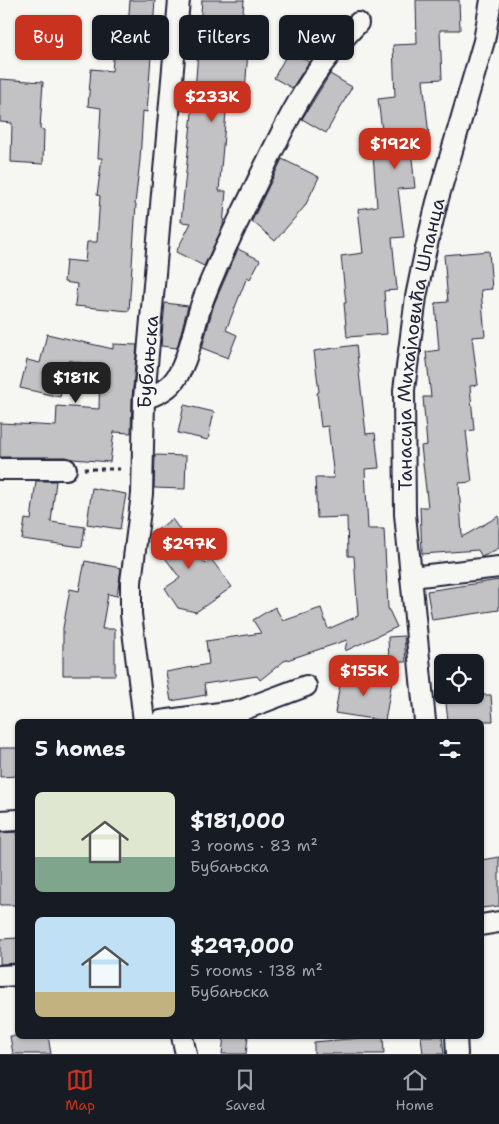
<!DOCTYPE html>
<meta charset="utf-8">
<style>
body{margin:0;font-family:"Shantell Sans",sans-serif;background:#20242c;color:#f1f3f6;height:100vh;display:flex;flex-direction:column;font-size:19px;white-space:nowrap}
*{box-sizing:border-box;margin:0}
p{font-size:16px;color:#9ea1a6}
.icon{flex:none;width:28px;height:28px;fill:none;stroke:currentColor;stroke-width:2;stroke-linecap:round;stroke-linejoin:round}
.map{position:relative;flex:1;overflow:hidden}
.sheet{position:absolute;left:15px;top:719px;width:469px;height:320px;display:flex;flex-direction:column;background:#171b24;border-radius:8px;box-shadow:0 1px 4px #0004}
.sheet>*{flex:none}
.top-card{position:absolute;left:15px;top:15px;width:470px;height:45px;display:flex;gap:10px}
.fabs{position:absolute;left:434px;top:654px;display:grid;gap:10px}
.fabs a{display:grid;place-items:center;width:50px;height:50px;border-radius:8px;background:#171b24;box-shadow:0 1px 4px #0004;font-size:25px}
.price{position:absolute;translate:-50% -42px;padding:0 11px;border-radius:10px;background:#c8321e;color:#fff;font-size:16px;line-height:32px;filter:drop-shadow(0 1px 2px #0008)}
.price::after{content:'';position:absolute;left:50%;top:30px;width:15px;height:11px;margin-left:-8px;background:inherit;clip-path:polygon(0 0,100% 0,50% 100%)}
.price.selected{background:#222;color:#fff}
ul{padding:0;list-style:none}
li{display:flex;align-items:center;gap:15px;height:125px;padding:0 20px}
li span{display:grid;place-items:center;flex:none;width:140px;height:100px;border-radius:8px;color:#555}
li>.icon{margin-inline-start:auto}
span .icon{width:60px;height:60px;fill:#fffc;stroke-width:1}
li b{font-size:21px}
h2{display:flex;justify-content:space-between;align-items:center;height:60px;padding:0 20px;font-size:21px}
.chip{padding:0 18px;border-radius:8px;background:#171b24;box-shadow:0 1px 4px #0004;font-size:18px;line-height:45px}
.chip.selected{background:#c8321e;color:#fff}
.tab-bar{display:flex;justify-content:space-around;align-items:center;height:70px;border-top:1px solid #363941;background:#171b24;font-size:14px;color:#9ea1a6}
.tab-bar a{display:grid;justify-items:center;gap:2px}
.tab-bar .selected{color:#c8321e}
.map>svg:first-child{display:block}
.building{fill:#c2c2c4;stroke:#22223b}
.lines{fill:none;stroke-linecap:round;stroke-linejoin:round}
.minor-casing{stroke:#22223b;stroke-width:24}
.path{stroke:#22223b;stroke-width:3;stroke-dasharray:4 4;stroke-linecap:butt}
.minor{stroke:#f6f6f2;stroke-width:20}
.labels{text-anchor:middle;dominant-baseline:central;stroke-width:4;stroke-linejoin:round;paint-order:stroke}
.street-label{font-size:19px;fill:#22223b;stroke:#f6f6f2}
</style>
<div class="map">
<svg width="499" height="1054" viewBox="0 0 499 1054">
<rect width="100%" height="100%" fill="#f6f6f2"/>
<filter id="ink" filterUnits="userSpaceOnUse"><feTurbulence type="fractalNoise" baseFrequency=".02" numOctaves="2"/><feDisplacementMap in="SourceGraphic" scale="10" xChannelSelector="R" yChannelSelector="G"/><feConvolveMatrix kernelMatrix="1 2 1 2 8 2 1 2 1" color-interpolation-filters="sRGB"/></filter>
<g filter="url(#ink)">
<g class="building">
<polygon points="130,0 155,0 147,112 143,111 140,160 135,204 136,204 129,311 75,306 77,284 64,282 66,260 85,262 87,242 97,242 100,196 97,195 102,158 98,158 101,108 88,106 91,69 112,71 116,25 128,26"/>
<polygon points="202,0 244,0 241,36 249,37 245,92 228,90 219,191 226,191 223,226 204,266 176,252 191,223 181,222 193,103 194,103"/>
<polygon points="416,0 459,0 460,30 440,30 442,79 423,80 429,136 410,139 415,188 398,189 404,237 392,238 397,290 384,291 387,334 347,337 344,303 346,303 341,256 363,253 358,209 377,206 373,155 385,154 378,99 395,97 393,45 417,44"/>
<polygon points="287,54 293,57 295,54 309,62 292,88 274,78"/>
<polygon points="330,74 352,87 326,133 302,119"/>
<polygon points="0,79 43,82 40,129 44,130 43,164 11,162 12,123 0,122"/>
<polygon points="282,159 319,177 305,206 275,241 252,221"/>
<polygon points="238,249 260,260 250,279 247,277 226,330 237,335 228,358 202,348 214,304"/>
<polygon points="489,251 492,289 481,290 485,336 472,337 478,385 470,386 474,430 466,431 472,482 459,483 462,537 499,516 499,548 482,557 478,550 422,554 420,507 428,507 421,446 427,445 423,397 431,397 426,352 439,350 435,303 448,302 444,255"/>
<polygon points="165,303 188,306 177,348 161,346"/>
<polygon points="47,334 113,349 113,344 137,345 132,398 131,433 114,432 110,462 73,459 66,457 0,457 0,423 56,426 57,406 99,409 100,368 69,360 60,397 20,388 27,360 40,363"/>
<polygon points="356,345 366,434 375,433 379,468 365,469 368,529 384,529 388,608 397,627 345,651 347,640 284,661 260,680 257,676 204,684 206,695 171,701 166,672 209,664 206,641 261,633 253,620 275,607 283,621 321,608 328,629 358,616 354,556 348,556 347,517 317,518 315,478 334,478 328,426 321,427 317,393 319,392 314,351"/>
<polygon points="184,405 214,412 208,440 178,433"/>
<polygon points="155,455 186,456 185,489 154,488"/>
<polygon points="36,481 56,481 51,522 85,527 82,547 22,539 25,519 31,520"/>
<polygon points="92,488 126,494 120,529 87,524"/>
<polygon points="172,519 205,564 211,559 232,587 196,612 178,608 165,588 180,578 149,536"/>
<polygon points="85,561 121,568 117,596 108,594 102,629 115,629 115,675 63,675 63,628 70,589 79,591"/>
<polygon points="499,580 499,610 432,620 427,591"/>
<polygon points="404,636 406,662 389,662 388,637"/>
<polygon points="342,673 392,681 385,721 335,713"/>
<polygon points="445,695 491,695 493,721 448,721"/>
<polygon points="0,748 18,748 18,776 0,777"/>
<polygon points="18,832 18,905 0,905 0,833"/>
<polygon points="499,857 499,906 481,908 481,860"/>
<polygon points="18,938 18,963 0,964 0,939"/>
<polygon points="10,1036 48,1036 51,1054 13,1054"/>
<polygon points="224,1036 248,1036 246,1054 222,1054"/>
<polygon points="383,1036 384,1054 314,1054 314,1042"/>
<polygon points="421,1036 442,1036 444,1054 423,1054"/>
</g>
<g class="lines">
<g class="minor-casing">
<g id="minor">
<path d="M144,399c14,-5 26,-10 34,-24 13,-22 16,-51 25,-75 13,-35 31,-70 47,-103 20,-41 39,-83 64,-121 13,-19 28,-36 44,-53"/>
<polyline points="0,469 66,469"/>
<polyline points="411,577 499,567"/>
<path id="s1" d="M144,721l-13,-107v-32l11,-88 2,-95 35,-399"/>
<polyline points="161,721 242,710 306,686"/>
<path id="s2" d="M425,721l-20,-207 -1,-124 12,-93 9,-44 12,-51 47,-161 7,-41"/>
<polyline points="0,821 18,820"/>
<polyline points="481,925 499,922"/>
<polyline points="0,976 18,975"/>
<polyline points="182,1036 186,1054"/>
<polyline points="456,1036 457,1054"/>
</g>
</g>
<polyline class="path" points="84,469 123,469"/>
<use href="#minor" class="minor"/>
</g>
</g>
<g class="labels">
<g class="street-label">
<text stroke="none"><textPath href="#s2" startOffset="379">Танасија Михајловића Шпанца</textPath></text>
<text stroke="none"><textPath href="#s1" startOffset="361">Бубањска</textPath></text>
</g>
</g>
</svg>
<div class="fabs">
<a><svg class="icon" aria-label="locate" viewBox="0 0 24 24"><circle cx="12" cy="12" r="6"/><path d="M12 2v4M12 18v4M2 12h4M18 12h4"/></svg></a>
</div>
<b class="price" style="left:212px;top:123px">$233K</b>
<b class="price" style="left:395px;top:170px">$192K</b>
<b class="price selected" style="left:76px;top:404px">$181K</b>
<b class="price" style="left:189px;top:570px">$297K</b>
<b class="price" style="left:364px;top:697px">$155K</b>
<div class="top-card">
<a class="chip selected">Buy</a>
<a class="chip">Rent</a>
<a class="chip">Filters</a>
<a class="chip">New</a>
</div>
<section class="sheet">
<h2>5 homes<svg class="icon" aria-label="filters" viewBox="0 0 24 24"><path d="M4 7h16M4 17h16"/><circle cx="9" cy="7" r="2"/><circle cx="15" cy="17" r="2"/></svg></h2>
<ul>
<li><span style="background:linear-gradient(#dfe7d0 65%,#7fa58c 0)"><svg class="icon" aria-label="home" viewBox="0 0 24 24"><path d="M3 11l9-7 9 7M6 9v11h12V9"/></svg></span><div><b>$181,000</b><p>3 rooms · 83 m²</p><p>Бубањска</p></div></li>
<li><span style="background:linear-gradient(#bfe0f5 75%,#c2b280 0)"><svg class="icon" aria-label="home" viewBox="0 0 24 24"><path d="M3 11l9-7 9 7M6 9v11h12V9"/></svg></span><div><b>$297,000</b><p>5 rooms · 138 m²</p><p>Бубањска</p></div></li>
</ul>
</section>
</div>
<nav class="tab-bar">
<a class="selected"><svg class="icon" aria-label="map" viewBox="0 0 24 24"><path d="M3 6l6-2 6 2 6-2v14l-6 2-6-2-6 2zM9 4v14M15 6v14"/></svg>Map</a>
<a><svg class="icon" aria-label="saved" viewBox="0 0 24 24"><path d="M7 4h10v16l-5-4-5 4z"/></svg>Saved</a>
<a><svg class="icon" aria-label="home" viewBox="0 0 24 24"><path d="M3 11l9-7 9 7M6 9v11h12V9"/></svg>Home</a>
</nav>
